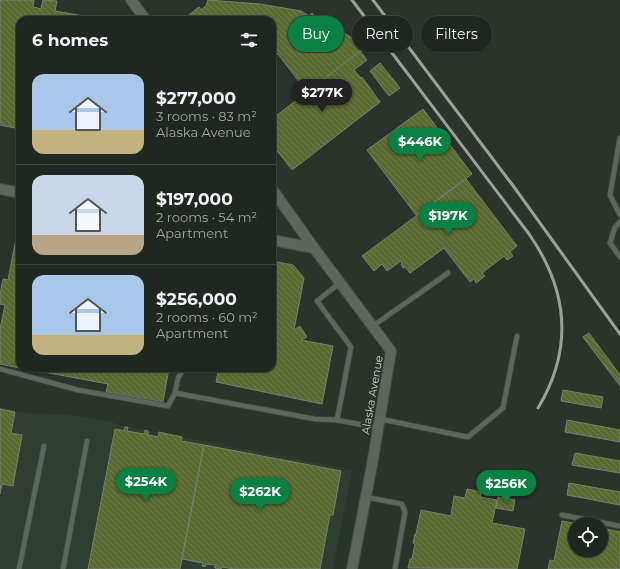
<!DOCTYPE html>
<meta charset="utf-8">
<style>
body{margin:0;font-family:Montserrat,sans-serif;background:#2d332d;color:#f1f3f6;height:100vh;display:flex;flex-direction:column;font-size:15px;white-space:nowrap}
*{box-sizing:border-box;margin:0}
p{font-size:13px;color:#a2a5a5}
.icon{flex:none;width:22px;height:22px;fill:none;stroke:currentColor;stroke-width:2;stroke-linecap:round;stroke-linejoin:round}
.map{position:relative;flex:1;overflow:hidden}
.side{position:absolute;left:16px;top:16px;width:260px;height:356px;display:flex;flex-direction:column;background:#202720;border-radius:12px;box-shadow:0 1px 3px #0004,0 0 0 1px #3d443e}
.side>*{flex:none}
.guide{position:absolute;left:288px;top:16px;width:272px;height:36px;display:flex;gap:8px}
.buttons{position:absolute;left:568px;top:517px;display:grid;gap:8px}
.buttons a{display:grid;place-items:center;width:40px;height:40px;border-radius:50%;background:#202720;box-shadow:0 1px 3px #0004,0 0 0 1px #3d443e;font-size:20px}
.price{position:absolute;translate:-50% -34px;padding:0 9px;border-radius:14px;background:#0b8043;color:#fff;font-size:13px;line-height:26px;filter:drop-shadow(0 1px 2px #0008)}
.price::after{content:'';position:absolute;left:50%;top:24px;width:12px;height:9px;margin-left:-6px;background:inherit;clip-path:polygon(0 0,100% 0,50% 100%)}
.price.on{background:#222;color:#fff}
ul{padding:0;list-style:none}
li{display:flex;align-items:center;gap:12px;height:100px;padding:0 16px}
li+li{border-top:1px solid #3d443e}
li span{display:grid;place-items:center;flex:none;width:112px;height:80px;border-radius:12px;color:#555}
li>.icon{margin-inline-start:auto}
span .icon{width:48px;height:48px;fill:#fffc;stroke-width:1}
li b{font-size:17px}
h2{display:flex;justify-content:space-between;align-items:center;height:48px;padding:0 16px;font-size:17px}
.chip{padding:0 14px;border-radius:18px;background:#202720;box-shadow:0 1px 3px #0004,0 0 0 1px #3d443e;font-size:14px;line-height:36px}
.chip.on{background:#0b8043;color:#fff}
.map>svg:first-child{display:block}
.built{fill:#303e31}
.building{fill:url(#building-back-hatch);stroke:#7a7f72}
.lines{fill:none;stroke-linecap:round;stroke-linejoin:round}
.lane-casing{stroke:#474f48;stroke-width:6}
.secondary-casing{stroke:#474f48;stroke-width:12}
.lane{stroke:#5c665d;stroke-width:4.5}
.secondary{stroke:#5c665d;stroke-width:10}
.rail{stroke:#99a19a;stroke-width:3}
.labels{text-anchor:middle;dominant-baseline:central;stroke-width:4;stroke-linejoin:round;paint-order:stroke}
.street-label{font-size:11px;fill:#ced4cf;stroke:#2a342b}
</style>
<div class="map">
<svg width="620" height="569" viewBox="0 0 620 569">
<defs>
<pattern id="building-back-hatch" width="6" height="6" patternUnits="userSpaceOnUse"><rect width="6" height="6" fill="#596a30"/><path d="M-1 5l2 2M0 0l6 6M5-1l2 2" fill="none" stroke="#707e4d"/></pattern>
</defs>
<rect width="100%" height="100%" fill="#2a342b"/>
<polygon class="built" points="0,408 28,413 72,415 114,422 113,424 352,470 333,569 0,569"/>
<g class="building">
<polygon points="0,0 34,0 33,7 41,9 43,0 57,1 55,11 95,18 94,20 20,20 20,129 0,125"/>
<polygon points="208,0 260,4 301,11 309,16 312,13 319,24 321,22 344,33 367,47 307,92 278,54 272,59 272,20 188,20 191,18 189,15 199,7 201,10 206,6"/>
<polygon points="360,51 367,60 354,70 361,78 362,77 380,102 292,170 272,144 272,119"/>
<polygon points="380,63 400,88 389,96 370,71"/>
<polygon points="423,109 472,174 416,215 367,150"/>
<polygon points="466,179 517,246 510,252 513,256 507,260 504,256 482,273 485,276 476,283 474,279 470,282 444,248 410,273 405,267 403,268 401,264 402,263 401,261 387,271 382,264 374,271 362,256"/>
<polygon points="20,218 20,368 0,364 0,329 5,305 0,304 0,295 3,279 8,280"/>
<polygon points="272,261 293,265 304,278 294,330 300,326 307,337 301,340 333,346 322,404 216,382 218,372 214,372 215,368 272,368"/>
<polygon points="589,333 620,375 620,386 583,337"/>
<polygon points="22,368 169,368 163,402 106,392 108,384"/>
<polygon points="563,390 603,397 601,408 561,401"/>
<polygon points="0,409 15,412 11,433 22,435 13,486 2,484 0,494"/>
<polygon points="567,420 620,430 620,442 565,432"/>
<polygon points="125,427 128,427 127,431 144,434 145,430 148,431 148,435 158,437 159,432 182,437 181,441 204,445 180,569 88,569 115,429 124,431"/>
<polygon points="204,445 341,471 333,515 330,515 320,569 234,569 222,567 221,569 215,568 215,565 206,564 205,567 202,566 203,563 182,559"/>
<polygon points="575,453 620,461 620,473 572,465"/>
<polygon points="569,483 620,492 620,505 567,495"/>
<polygon points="467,489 481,492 480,497 497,500 492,523 525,529 517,569 408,568 410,559 412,559 415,544 413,543 415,534 416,534 421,510 451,516 454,496 465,498"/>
<polygon points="498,497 515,500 513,511 496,508"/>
<polygon points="562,521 578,524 575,524 575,550 601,550 601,528 620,532 620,569 548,569 550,560 554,561"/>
</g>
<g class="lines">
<g class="lane-casing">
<g id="lane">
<polyline points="620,138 610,195 620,215"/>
<polyline points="620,222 615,227 610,243 620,257"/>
<polyline points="341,282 317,301 351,347 337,420 378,428"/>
<polyline points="373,326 448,273"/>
<polyline points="184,368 178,378 175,393 315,419 337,420"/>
<polyline points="0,369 78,390 168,406 175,393"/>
<polyline points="380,419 468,437 503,408 517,336"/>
<polyline points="365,497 402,504 405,512 395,569"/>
<polyline points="562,515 620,526"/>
<polyline points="19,569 44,446"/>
<polyline points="63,569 87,441"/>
</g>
</g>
<g class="secondary-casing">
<g id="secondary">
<polyline points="131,0 146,20"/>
<polyline points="0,189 20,193"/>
<polyline points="272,189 314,248 391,351 372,465 352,569"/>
<polyline points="272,240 314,248"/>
</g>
</g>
<use href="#lane" class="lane"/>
<use href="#secondary" class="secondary"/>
<g class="rail">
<path d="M352,0l177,234c39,56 45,114 9,174"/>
<polyline points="373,0 514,187 620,334"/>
</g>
</g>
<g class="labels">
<g class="street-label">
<text transform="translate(372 395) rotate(-80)">Alaska Avenue</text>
</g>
</g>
</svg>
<div class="buttons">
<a><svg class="icon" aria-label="locate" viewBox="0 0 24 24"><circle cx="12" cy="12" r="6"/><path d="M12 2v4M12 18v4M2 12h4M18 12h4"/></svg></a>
</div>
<b class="price on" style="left:322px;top:113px">$277K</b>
<b class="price" style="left:420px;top:162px">$446K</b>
<b class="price" style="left:448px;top:236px">$197K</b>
<b class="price" style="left:146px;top:502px">$254K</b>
<b class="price" style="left:506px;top:504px">$256K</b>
<b class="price" style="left:260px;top:512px">$262K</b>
<div class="guide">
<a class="chip on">Buy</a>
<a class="chip">Rent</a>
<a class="chip">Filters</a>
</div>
<section class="side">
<h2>6 homes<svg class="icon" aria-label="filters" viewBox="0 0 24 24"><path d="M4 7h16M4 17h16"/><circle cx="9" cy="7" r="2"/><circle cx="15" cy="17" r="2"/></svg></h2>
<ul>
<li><span style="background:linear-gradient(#a9c7e8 70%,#c2b280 0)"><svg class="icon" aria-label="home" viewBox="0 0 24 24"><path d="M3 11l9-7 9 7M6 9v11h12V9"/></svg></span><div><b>$277,000</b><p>3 rooms · 83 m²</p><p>Alaska Avenue</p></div></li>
<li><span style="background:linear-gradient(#c9d6e8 75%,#b9a48a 0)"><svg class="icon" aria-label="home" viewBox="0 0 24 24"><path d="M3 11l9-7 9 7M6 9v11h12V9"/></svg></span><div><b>$197,000</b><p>2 rooms · 54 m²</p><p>Apartment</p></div></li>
<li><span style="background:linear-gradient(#a9c7e8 75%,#c2b280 0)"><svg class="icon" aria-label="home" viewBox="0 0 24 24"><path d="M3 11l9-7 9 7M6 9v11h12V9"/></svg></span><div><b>$256,000</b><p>2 rooms · 60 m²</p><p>Apartment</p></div></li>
</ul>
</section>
</div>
